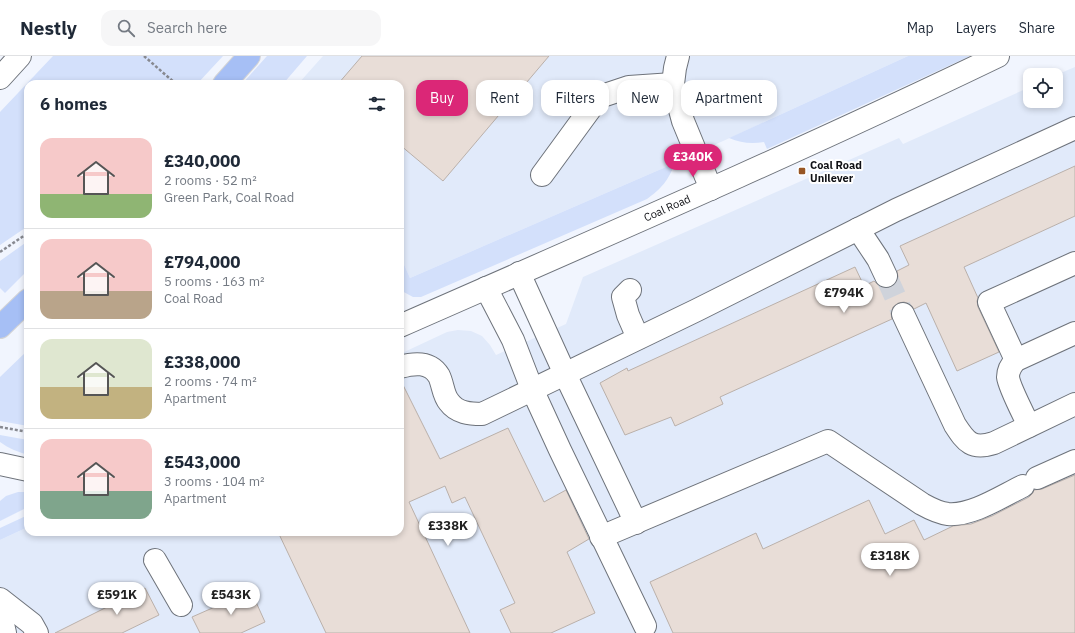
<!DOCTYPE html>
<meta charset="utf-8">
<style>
body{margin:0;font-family:"IBM Plex Sans",sans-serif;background:#f6f6f7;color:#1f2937;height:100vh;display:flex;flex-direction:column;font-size:15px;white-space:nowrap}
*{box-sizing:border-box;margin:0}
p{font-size:13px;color:#747a83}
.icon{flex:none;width:22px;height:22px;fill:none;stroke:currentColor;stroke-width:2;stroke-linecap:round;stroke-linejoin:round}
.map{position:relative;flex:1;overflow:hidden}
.panel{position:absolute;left:24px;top:24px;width:380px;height:456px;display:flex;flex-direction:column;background:#fff;border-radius:12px;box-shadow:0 2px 6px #0003}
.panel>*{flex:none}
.hud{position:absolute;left:416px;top:24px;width:380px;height:36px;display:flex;gap:8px}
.tools{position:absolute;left:1023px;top:12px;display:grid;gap:8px}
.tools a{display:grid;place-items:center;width:40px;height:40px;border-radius:8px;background:#fff;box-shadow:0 2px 6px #0003;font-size:20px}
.price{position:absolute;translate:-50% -34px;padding:0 9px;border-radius:14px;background:#fff;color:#222;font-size:13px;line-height:26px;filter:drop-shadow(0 1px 2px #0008)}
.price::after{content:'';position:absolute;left:50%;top:24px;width:12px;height:9px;margin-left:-6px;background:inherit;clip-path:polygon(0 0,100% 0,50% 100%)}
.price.active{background:#db2777;color:#fff}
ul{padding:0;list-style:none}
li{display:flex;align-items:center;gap:12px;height:100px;padding:0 16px}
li+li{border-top:1px solid #e0e1e3}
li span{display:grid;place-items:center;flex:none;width:112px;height:80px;border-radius:12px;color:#555}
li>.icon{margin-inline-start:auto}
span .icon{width:48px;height:48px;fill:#fffc;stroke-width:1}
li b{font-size:17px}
h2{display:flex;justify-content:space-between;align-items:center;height:48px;padding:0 16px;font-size:17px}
.chip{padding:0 14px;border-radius:12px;background:#fff;box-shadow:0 2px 6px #0003;font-size:14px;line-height:36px}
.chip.active{background:#db2777;color:#fff}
header{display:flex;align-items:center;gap:24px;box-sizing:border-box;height:56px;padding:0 20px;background:#fff;border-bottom:1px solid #e0e1e3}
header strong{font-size:19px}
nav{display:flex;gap:22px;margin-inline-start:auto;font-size:14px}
.search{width:280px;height:36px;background:#f6f6f7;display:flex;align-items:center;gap:10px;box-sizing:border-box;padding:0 14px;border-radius:12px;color:#747a83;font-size:15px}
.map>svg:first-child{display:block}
.built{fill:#e1eafa}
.green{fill:#d3e0fb}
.building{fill:#e8ddd7;stroke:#bab0aa}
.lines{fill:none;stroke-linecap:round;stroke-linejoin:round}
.minor-tunnel{stroke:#cfd3db;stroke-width:22;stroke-dasharray:22 11;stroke-linecap:butt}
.minor-casing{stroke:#6e737b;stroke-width:24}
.major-casing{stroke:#d4d4d5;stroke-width:24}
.path{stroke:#878990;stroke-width:2.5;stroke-dasharray:3 2;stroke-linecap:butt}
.minor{stroke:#fff;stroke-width:22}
.major{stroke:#a6bff5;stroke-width:22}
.poi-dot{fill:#985624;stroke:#fff;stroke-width:1.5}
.labels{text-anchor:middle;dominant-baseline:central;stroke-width:4;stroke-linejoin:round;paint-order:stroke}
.poi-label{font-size:11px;font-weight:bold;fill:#101115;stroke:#fff;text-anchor:start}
.street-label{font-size:11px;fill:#101115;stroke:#fff}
</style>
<header>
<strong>Nestly</strong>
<div class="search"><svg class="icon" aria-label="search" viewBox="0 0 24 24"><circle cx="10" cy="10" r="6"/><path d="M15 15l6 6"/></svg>Search here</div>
<nav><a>Map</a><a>Layers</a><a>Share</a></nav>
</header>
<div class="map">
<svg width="1075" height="577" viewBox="0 0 1075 577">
<rect width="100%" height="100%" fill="#f1f5fe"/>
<g class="built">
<polygon points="323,0 908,0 675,107 410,222 403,206 400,203 400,28 298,28"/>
<polygon points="1075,11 1075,577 0,577 0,484 28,471 28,476 400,476 400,298 447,276 458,274 471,275 482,280 490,289 496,299 566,268 583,221 899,82 903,88 1030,31 1030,45 1056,45 1056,19"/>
</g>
<g class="green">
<polygon points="53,0 223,0 197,28 28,28 28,170 0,189 0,56"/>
<polygon points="267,0 307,0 283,28 242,28"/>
<path d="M908,0h62l-203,93 -3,-7c-13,2 -23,1 -35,-4z"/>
<path d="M675,107c-7,18 -13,25 -28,36l-226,98h-8l-13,-7v-31l3,3 7,16z"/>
<polygon points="28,185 28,214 5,237 0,232 0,205"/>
<polygon points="28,294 28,370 0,365 0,321"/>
<path d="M0,379l28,5v15c-10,-3 -20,-7 -28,-13z"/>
<polygon points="18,436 28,436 28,451 0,465 0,445 6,440"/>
<polygon points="28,459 28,471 0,484 0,472"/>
</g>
<g class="building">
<polygon points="362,0 549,0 443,125 400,89 400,28 338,28"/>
<polygon points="1075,110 1075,160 964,211 978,242 977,245 978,251 999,296 957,315 926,247 914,253 910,248 904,246 898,247 893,251 891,257 892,263 720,341 723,348 675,370 671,361 625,379 600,327 627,312 628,315 855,211 864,230 874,225 879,230 885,232 891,231 896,227 898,221 897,215 909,209 900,190"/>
<polygon points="400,323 440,403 508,372 544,446 566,434 589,483 567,496 595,557 551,577 511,577 500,554 515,547 465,441 452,447 445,430 409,446 470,577 326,577 278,476 400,476"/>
<polygon points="1075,419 1075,577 673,577 650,526 756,477 763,493 869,444 885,478 914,464 924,484 953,470 971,468 992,460 1029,441 1033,437 1034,434 1042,433"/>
<polygon points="145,532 159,559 122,577 55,577"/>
<polygon points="251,535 265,566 241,577 200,577 192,561"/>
</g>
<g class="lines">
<polyline class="minor-tunnel" points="886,220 903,258"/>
<g class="minor-casing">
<g id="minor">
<polyline points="678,0 675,12 673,28 683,65 711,133"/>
<polyline points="0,22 20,0"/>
<polyline points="542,119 599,41 629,31 673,28"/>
<polyline points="858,173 878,203 886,220"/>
<polyline points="519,217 565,318 636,467"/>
<polyline points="486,232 513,284 532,333 560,394 645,570"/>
<polyline points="630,234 623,241 628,259 638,282"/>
<path d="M903,258l52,111c11,17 17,25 39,18l81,-39"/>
<path d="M400,270c200,-88 401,-175 598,-270"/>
<polyline points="1016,304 989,246 1075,207"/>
<path d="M400,311c14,-4 30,-6 39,9 4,8 4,19 10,26 8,11 21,12 33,12l215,-104 199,-100 179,-82"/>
<path d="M1029,370c-5,-11 -20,-39 -21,-49 0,-7 3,-12 8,-17l59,-27"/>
<polyline points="0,408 28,414"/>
<polyline points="1037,422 1075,405"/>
<path d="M601,481l227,-96 94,63c9,5 17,9 26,10 24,2 54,-18 75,-28"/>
<polyline points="155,504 181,549"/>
<polyline points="0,543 32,568 37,577"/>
<polyline points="0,555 5,577"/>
</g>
</g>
<g class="major-casing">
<g id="major">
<polyline points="224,28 249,0"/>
<polyline points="0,271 28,244"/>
</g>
</g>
<g class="path">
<polyline points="144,0 176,28"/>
<polyline points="0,196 28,177"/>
<polyline points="0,371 28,376"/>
</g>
<use href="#minor" class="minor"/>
<use href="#major" class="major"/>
</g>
<rect class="poi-dot" x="798" y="111" width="8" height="8" rx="2"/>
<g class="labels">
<g class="poi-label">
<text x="810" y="109">Coal Road<tspan x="810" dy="13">Unilever</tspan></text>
</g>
<g class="street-label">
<text transform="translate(667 152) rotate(-24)">Coal Road</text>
</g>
</g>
</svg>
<div class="tools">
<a><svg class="icon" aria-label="locate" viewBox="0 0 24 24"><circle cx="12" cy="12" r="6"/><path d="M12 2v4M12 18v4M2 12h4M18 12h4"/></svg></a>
</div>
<b class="price active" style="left:693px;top:122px">£340K</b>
<b class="price" style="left:844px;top:258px">£794K</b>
<b class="price" style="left:448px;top:491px">£338K</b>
<b class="price" style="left:890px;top:521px">£318K</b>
<b class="price" style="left:117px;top:560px">£591K</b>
<b class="price" style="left:231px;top:560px">£543K</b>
<div class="hud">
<a class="chip active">Buy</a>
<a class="chip">Rent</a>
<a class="chip">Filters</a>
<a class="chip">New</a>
<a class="chip">Apartment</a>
</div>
<section class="panel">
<h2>6 homes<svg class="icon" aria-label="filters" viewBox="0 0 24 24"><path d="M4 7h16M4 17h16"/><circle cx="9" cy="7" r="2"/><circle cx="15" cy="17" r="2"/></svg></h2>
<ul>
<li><span style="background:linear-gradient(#f6c9c9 70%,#8fb573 0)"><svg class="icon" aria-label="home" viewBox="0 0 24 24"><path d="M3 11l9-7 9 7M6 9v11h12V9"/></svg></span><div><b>£340,000</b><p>2 rooms · 52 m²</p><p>Green Park, Coal Road</p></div></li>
<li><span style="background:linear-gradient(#f6c9c9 65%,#b9a48a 0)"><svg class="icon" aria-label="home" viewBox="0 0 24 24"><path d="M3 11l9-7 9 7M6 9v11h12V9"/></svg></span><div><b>£794,000</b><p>5 rooms · 163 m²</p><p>Coal Road</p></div></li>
<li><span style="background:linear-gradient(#dfe7d0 60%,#c2b280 0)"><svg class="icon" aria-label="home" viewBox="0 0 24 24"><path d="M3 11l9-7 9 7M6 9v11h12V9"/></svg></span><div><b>£338,000</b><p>2 rooms · 74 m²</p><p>Apartment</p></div></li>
<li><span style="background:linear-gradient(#f6c9c9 65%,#7fa58c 0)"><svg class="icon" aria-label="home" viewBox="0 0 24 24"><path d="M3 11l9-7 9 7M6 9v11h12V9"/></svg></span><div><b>£543,000</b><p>3 rooms · 104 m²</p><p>Apartment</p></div></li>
</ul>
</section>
</div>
